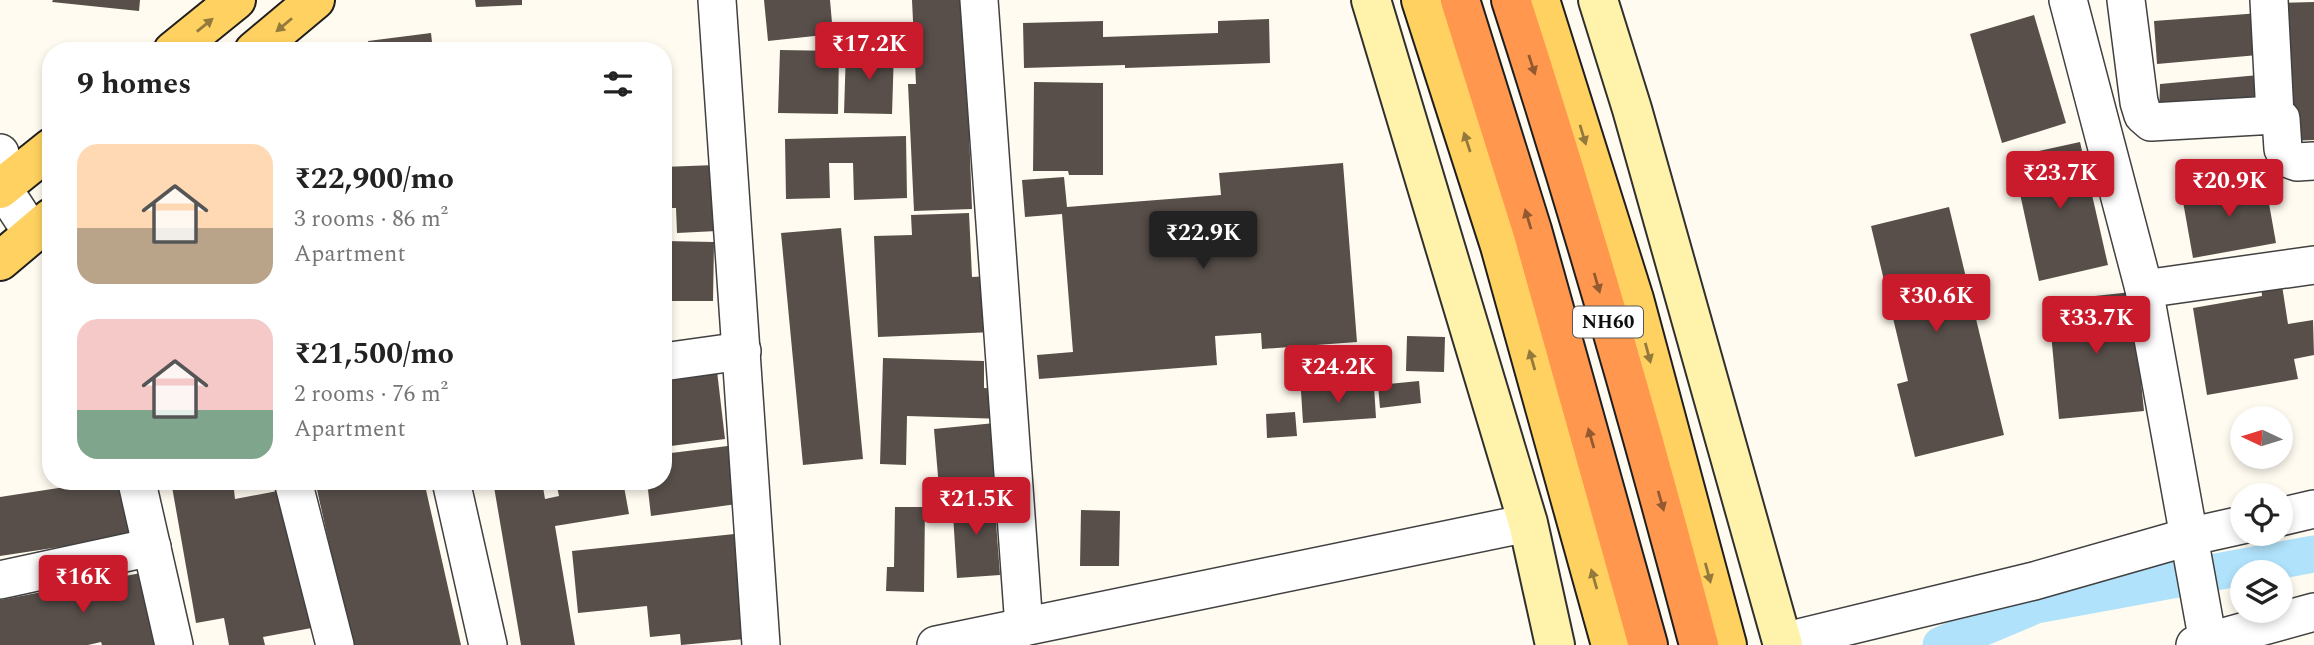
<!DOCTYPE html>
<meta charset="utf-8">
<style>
body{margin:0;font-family:Spectral,serif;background:#f2f2f2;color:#222;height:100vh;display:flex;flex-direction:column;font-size:26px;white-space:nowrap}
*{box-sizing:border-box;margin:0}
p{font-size:23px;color:#767676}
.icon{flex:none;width:38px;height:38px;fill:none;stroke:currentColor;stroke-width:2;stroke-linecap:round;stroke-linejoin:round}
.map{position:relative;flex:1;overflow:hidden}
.panel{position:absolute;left:42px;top:42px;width:630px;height:448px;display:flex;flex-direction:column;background:#fff;border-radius:28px;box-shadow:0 4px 10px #0003}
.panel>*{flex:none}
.needle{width:46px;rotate:274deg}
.controls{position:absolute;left:2230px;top:406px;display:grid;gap:14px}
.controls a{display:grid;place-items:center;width:63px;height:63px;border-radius:50%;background:#fff;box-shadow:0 4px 10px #0003;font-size:35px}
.price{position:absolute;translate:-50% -60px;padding:0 16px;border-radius:7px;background:#ca1b2c;color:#fff;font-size:23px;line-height:46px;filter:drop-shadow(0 2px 4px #0008)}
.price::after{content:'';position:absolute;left:50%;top:42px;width:21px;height:16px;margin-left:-10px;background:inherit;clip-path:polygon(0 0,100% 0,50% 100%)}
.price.active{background:#222;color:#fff}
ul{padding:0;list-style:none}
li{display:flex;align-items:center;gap:21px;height:175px;padding:0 35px}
li span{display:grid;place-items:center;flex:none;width:196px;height:140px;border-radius:21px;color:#555}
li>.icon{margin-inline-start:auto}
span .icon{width:84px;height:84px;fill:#fffc;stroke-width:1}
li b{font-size:30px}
h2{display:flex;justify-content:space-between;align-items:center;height:84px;padding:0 35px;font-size:30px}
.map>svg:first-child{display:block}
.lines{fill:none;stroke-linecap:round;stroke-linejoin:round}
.canal{stroke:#b0e2fb;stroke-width:37}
.building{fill:#584f4a}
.street-casing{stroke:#414141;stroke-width:40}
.secondary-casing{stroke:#303030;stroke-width:42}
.primary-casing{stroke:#1f1f1f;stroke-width:42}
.highway-casing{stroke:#1f1f1f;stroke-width:42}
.street{stroke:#fff;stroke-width:37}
.secondary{stroke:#fff2ab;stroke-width:38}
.primary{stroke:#ffd160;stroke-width:38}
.highway{stroke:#ff974e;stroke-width:38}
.oneway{fill:#93793b}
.oneway2{fill:#935931}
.labels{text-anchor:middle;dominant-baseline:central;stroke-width:7;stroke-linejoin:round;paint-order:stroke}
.shield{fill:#fff;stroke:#565656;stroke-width:2}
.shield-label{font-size:19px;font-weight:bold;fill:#0e0e0e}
</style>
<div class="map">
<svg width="2314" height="645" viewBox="0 0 2314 645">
<rect width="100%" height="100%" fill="#fffbf0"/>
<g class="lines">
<polyline class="canal" points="1941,645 2036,605 2314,554"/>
</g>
<g class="building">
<polygon points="53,0 140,0 139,11 52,2"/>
<polygon points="475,0 522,0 522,5 476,7"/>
<polygon points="764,0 830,0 833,34 768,41"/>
<polygon points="912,0 964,0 972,209 914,211 908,84 916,84"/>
<polygon points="2314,2 2314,140 2288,141 2276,3"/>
<polygon points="2260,13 2258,55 2157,64 2154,21"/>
<polygon points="2034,15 2066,123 2002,143 1970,34"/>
<polygon points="1269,19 1270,63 1125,68 1125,65 1024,68 1023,23 1103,21 1103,37 1218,33 1218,21"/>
<polygon points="431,33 433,51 369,51 368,41"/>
<polygon points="780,50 839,51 838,114 778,113"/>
<polygon points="846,50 894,51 892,114 844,113"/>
<polygon points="2259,75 2259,108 2159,113 2160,84"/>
<polygon points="1034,82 1103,83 1103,175 1069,175 1068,171 1033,171"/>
<polygon points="906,136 907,198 854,200 853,163 829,163 830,198 786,199 785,139"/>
<polygon points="2080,142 2108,265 2039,281 2012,157"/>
<polygon points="1343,163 1357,342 1262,349 1261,333 1215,336 1217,365 1039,379 1037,355 1073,352 1062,214 1025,217 1022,180 1064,177 1067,207 1221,195 1219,173"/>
<polygon points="715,165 717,231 677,233 676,208 663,208 663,167"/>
<polygon points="2265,181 2276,243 2193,258 2182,196"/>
<polygon points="1949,207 2004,435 1915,457 1897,384 1908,381 1871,226"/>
<polygon points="969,213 972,277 991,276 993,332 878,337 874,236 912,235 911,215"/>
<polygon points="841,228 863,459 803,465 781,233"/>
<polygon points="664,241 714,242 713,301 663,301"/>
<polygon points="2281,279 2288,324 2313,320 2314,355 2294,359 2298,379 2207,395 2193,308 2262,296 2261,282"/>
<polygon points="2132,292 2144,411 2059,419 2048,301"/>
<polygon points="1407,336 1445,337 1444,372 1406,371"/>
<polygon points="883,358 984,361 984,388 1006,389 1005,419 907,416 906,465 880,464"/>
<polygon points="717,371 725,439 663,447 663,378"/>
<polygon points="1419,381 1421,403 1380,408 1378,385"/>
<polygon points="1374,386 1376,418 1303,423 1301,391"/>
<polygon points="1295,412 1297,436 1267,438 1266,414"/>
<polygon points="995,423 1000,483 939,488 934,429"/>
<polygon points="744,444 751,502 651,516 647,481 663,481 663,454"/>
<polygon points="104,481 124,481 132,536 0,556 0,497"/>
<polygon points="171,481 233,481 235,499 293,488 317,627 263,637 265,645 229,645 224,618 196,623"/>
<polygon points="315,481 424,481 461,645 352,645"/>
<polygon points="493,481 542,481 545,499 559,496 556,481 623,481 629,514 555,526 575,645 521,645"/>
<polygon points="994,495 1000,575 957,578 952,498"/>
<polygon points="895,507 925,507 924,592 886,591 887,567 894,567"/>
<polygon points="1081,510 1120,511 1119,566 1080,566"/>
<polygon points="744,533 755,638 681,645 680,634 650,637 647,606 578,613 572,551"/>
<polygon points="146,572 160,645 102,645 101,642 88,645 0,645 0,600"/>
</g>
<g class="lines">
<g class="street-casing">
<g id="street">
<polyline points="717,0 761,645"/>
<polyline points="979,0 1024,627"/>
<polyline points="2068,0 2144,289 2208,642"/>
<polyline points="2126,0 2139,102 2143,115 2151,122 2275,115 2281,119 2283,149 2289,159 2297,162 2314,161"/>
<polyline points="2269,0 2275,115"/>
<polyline points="0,153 2,187 32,233"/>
<polyline points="2144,289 2314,265"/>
<polyline points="663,362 742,351"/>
<polyline points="293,481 335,645"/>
<polyline points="451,481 488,645"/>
<polyline points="138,487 174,645"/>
<polyline points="2280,517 2314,509"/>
<polyline points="0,580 152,547"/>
<polyline points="1782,642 2034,581 2188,537 2242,525"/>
<polyline points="936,645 1528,523"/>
<polyline points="2195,645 2314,612"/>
</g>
</g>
<g class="secondary-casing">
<g id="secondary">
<polyline points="1371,0 1528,523 1555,645"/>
<polyline points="1598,0 1632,109 1783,645"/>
</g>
</g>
<g class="primary-casing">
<g id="primary">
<polyline points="1421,0 1500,246 1611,645"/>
<polyline points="1540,0 1634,299 1727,645"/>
<polyline points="173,51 236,0"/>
<polyline points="254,51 315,0"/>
<polyline points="0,189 51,148"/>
<polyline points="0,261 51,218"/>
</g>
</g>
<g class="highway-casing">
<g id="highway">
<polyline points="1460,0 1532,230 1648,645"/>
<path d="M1511,0c69,213 131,429 188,645"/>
</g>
</g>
<use href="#street" class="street"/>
<use href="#secondary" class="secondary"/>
<use href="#primary" class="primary"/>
<use href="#highway" class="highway"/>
</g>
<defs><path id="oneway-solid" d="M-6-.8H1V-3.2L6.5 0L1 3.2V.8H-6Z" transform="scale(1.75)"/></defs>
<g class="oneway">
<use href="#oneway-solid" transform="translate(205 25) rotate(-39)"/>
<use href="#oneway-solid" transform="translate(284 25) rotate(140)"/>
<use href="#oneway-solid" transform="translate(1583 135) rotate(73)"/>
<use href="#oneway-solid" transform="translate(1467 142) rotate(-108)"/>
<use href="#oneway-solid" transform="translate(1648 353) rotate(75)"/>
<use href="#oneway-solid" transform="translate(1532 360) rotate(-106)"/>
<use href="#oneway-solid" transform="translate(1708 573) rotate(75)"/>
<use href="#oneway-solid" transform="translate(1594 579) rotate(-106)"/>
</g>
<g class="oneway2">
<use href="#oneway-solid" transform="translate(1532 65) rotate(72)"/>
<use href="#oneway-solid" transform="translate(1528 219) rotate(-107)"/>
<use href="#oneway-solid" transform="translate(1597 283) rotate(74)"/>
<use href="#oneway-solid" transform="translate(1591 438) rotate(-106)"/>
<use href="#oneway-solid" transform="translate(1661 501) rotate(74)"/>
</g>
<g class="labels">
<rect class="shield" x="1573" y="306.5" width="70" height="31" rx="5"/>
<g class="shield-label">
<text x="1608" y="322">NH60</text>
</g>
</g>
</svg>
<div class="controls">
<a><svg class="needle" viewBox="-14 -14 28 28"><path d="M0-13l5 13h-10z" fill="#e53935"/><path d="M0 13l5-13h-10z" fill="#767676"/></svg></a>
<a><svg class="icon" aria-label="locate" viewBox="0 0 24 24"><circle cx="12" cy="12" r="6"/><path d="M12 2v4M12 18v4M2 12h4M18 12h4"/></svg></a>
<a><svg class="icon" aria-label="layers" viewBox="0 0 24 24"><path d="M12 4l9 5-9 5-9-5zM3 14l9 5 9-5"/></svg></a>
</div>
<b class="price" style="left:869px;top:82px">₹17.2K</b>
<b class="price" style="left:2060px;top:211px">₹23.7K</b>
<b class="price" style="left:2229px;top:219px">₹20.9K</b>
<b class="price active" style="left:1203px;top:271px">₹22.9K</b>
<b class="price" style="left:1936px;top:334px">₹30.6K</b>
<b class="price" style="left:2096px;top:356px">₹33.7K</b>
<b class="price" style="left:1338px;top:405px">₹24.2K</b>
<b class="price" style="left:976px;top:537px">₹21.5K</b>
<b class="price" style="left:83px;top:615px">₹16K</b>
<section class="panel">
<h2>9 homes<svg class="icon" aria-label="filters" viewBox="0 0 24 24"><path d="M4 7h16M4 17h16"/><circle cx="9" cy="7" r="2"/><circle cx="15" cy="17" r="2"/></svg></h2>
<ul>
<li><span style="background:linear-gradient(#ffd9b3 60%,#b9a48a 0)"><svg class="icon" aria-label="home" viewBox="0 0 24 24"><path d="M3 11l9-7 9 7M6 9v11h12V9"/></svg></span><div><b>₹22,900/mo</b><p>3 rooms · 86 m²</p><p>Apartment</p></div></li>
<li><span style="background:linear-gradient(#f6c9c9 65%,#7fa58c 0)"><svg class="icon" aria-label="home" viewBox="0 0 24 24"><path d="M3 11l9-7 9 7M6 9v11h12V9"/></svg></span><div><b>₹21,500/mo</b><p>2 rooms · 76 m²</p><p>Apartment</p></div></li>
</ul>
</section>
</div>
